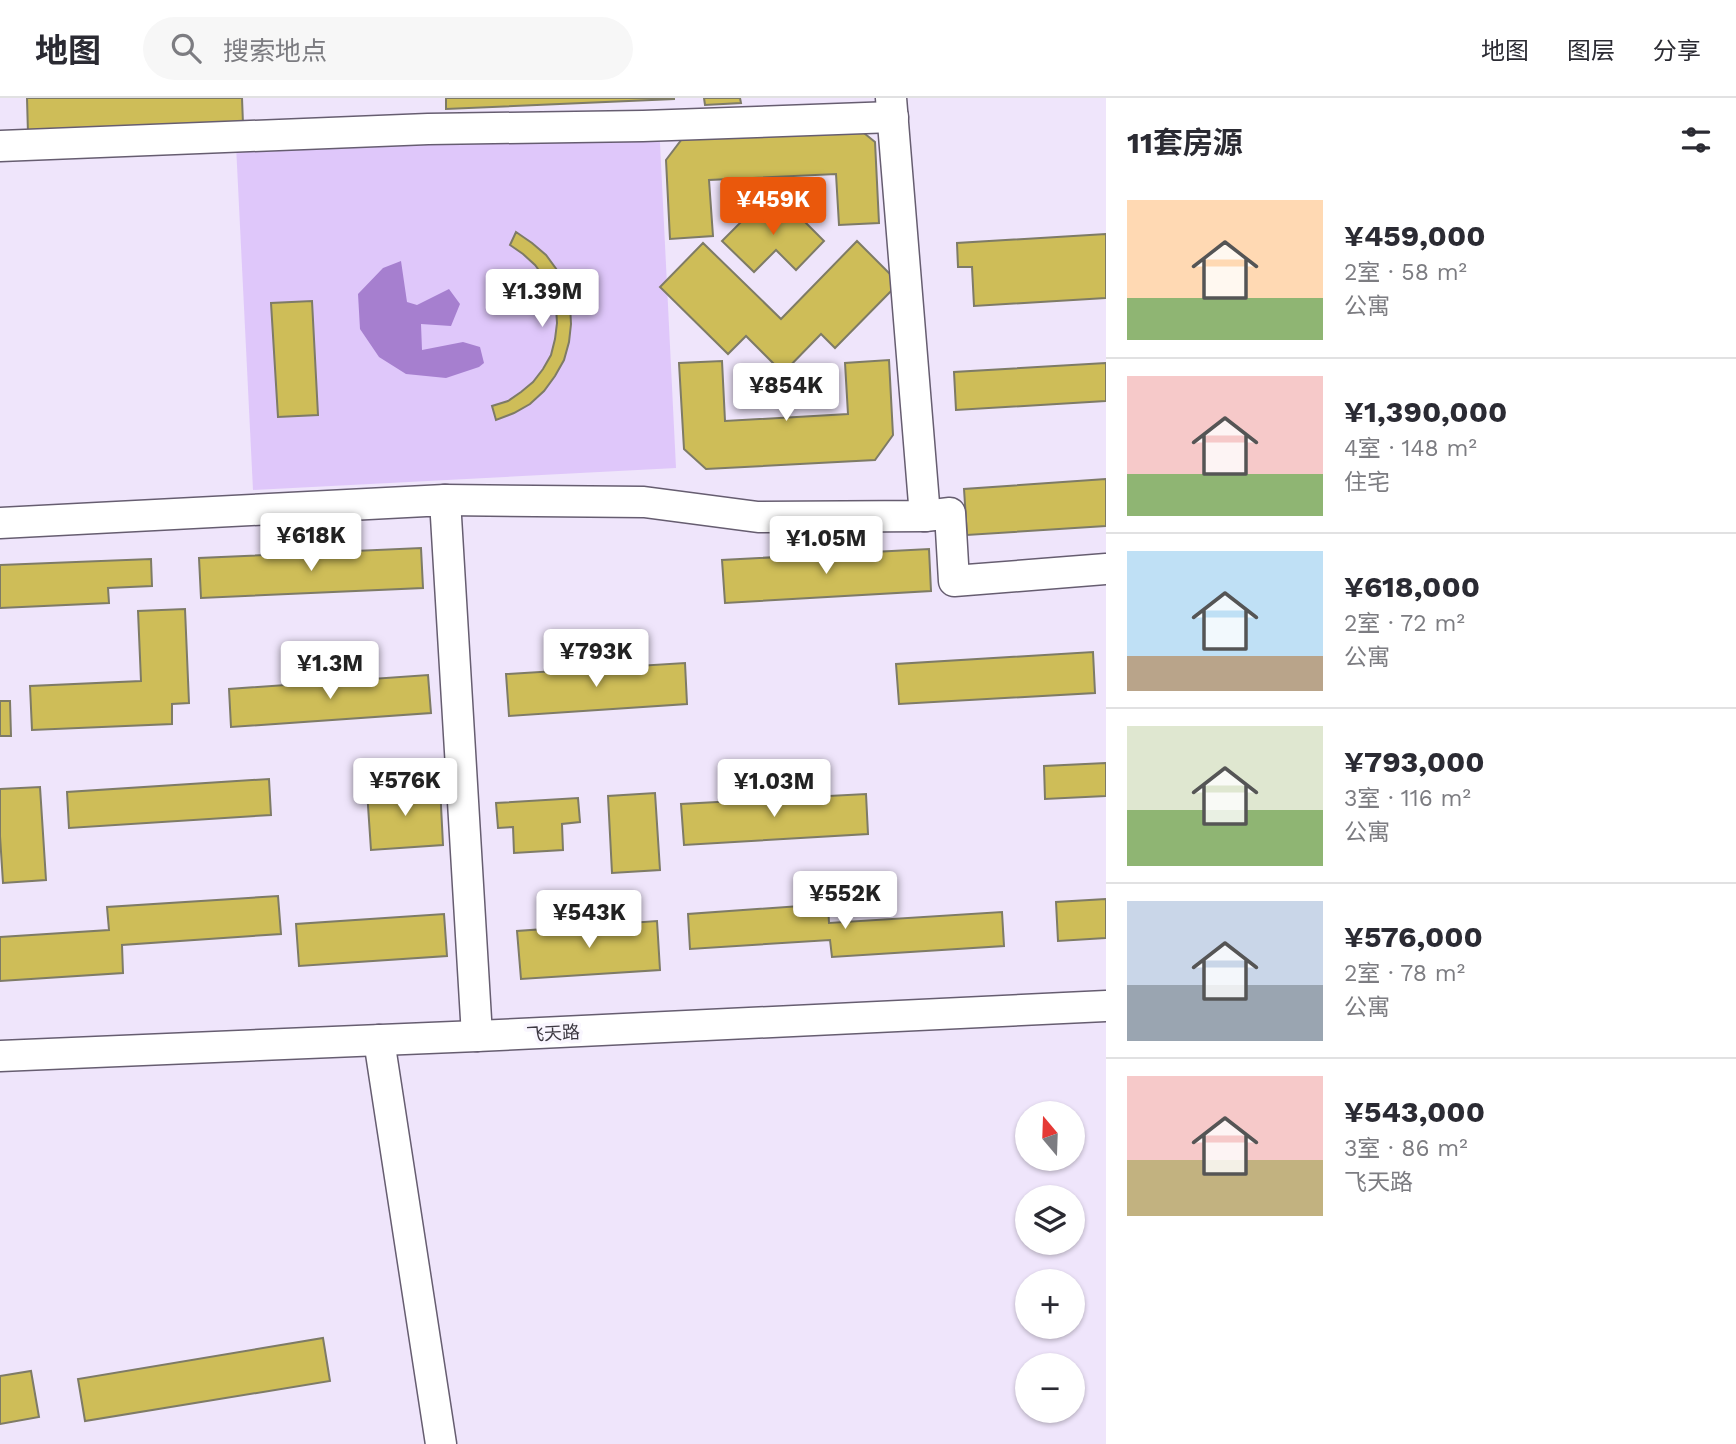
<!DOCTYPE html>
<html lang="zh">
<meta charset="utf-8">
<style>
body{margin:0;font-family:"Work Sans","Noto Sans SC",sans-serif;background:#f7f7f7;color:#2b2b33;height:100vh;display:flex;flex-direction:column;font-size:26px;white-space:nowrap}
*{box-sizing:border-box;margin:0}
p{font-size:23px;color:#7c7c81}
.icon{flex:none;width:38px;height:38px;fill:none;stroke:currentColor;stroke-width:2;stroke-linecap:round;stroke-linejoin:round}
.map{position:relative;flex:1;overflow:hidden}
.drawer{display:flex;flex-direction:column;background:#fff;width:630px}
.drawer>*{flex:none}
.needle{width:46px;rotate:341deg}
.tools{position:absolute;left:1015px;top:1003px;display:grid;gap:14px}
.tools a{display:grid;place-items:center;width:70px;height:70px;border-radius:50%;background:#fff;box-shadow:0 2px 5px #0004;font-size:35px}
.price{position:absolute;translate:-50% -60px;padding:0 16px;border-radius:7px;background:#fff;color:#222;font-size:23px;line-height:46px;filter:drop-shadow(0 2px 4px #0008)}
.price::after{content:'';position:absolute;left:50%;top:42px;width:21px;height:16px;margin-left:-10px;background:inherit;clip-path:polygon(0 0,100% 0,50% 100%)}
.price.selected{background:#ea580c;color:#fff}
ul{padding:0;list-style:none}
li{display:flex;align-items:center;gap:21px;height:175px;padding:0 21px}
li+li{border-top:2px solid #e1e1e2}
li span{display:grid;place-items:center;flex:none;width:196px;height:140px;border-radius:0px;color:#555}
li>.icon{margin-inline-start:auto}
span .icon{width:84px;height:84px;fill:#fffc;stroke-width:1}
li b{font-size:30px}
h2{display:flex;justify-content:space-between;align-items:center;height:84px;padding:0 21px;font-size:30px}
header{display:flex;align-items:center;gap:42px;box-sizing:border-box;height:98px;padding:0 35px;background:#fff;border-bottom:2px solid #e1e1e2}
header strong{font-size:33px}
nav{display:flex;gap:38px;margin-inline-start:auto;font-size:24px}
.search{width:490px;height:63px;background:#f7f7f7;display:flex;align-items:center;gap:18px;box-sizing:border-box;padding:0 24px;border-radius:38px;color:#7c7c81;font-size:26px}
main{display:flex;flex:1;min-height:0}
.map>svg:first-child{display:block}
.green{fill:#dfc7fa}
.water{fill:#a67fcf}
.building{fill:#cebd58;stroke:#7e7b66;stroke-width:2}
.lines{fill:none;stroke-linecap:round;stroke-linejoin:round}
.minor-casing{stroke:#665d70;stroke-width:33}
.minor{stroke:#fff;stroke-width:30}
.labels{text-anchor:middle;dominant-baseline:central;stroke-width:7;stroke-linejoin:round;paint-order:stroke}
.street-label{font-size:18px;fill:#3b3740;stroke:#f9f6fe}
</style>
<header>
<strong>地图</strong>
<div class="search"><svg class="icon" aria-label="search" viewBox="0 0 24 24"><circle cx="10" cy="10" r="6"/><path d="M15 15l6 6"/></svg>搜索地点</div>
<nav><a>地图</a><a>图层</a><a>分享</a></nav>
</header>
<main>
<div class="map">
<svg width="1106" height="1346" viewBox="0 0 1106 1346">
<rect width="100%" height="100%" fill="#efe5fb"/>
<polygon class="green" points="659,25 676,370 253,392 236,47"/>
<polygon class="water" points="401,163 407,204 417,207 449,191 460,206 451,228 421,226 422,252 463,244 480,249 484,265 479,269 446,280 406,276 379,259 360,231 358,196 383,170"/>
<g class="building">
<polygon points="27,0 242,0 243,26 28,36"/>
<polygon points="446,0 674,0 674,1 446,11"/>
<polygon points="704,0 740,0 741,5 705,7"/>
<polygon points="859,31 875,44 879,125 839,127 836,76 709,82 713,138 670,141 666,62 682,41"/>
<polygon points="789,108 824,143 796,172 776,152 754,174 722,143 755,110"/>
<polygon points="516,134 532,145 546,157 557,172 565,189 570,207 571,226 569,244 564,262 555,278 544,293 530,306 514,315 496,322 492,308 508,303 521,294 533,284 543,271 551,257 555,241 557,225 556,209 551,194 544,179 535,167 523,156 510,147"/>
<polygon points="1106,136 1106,200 974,208 972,169 958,169 957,145"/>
<polygon points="857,143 899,185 835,250 821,236 783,275 746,238 728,256 660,189 703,145 781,221"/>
<polygon points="312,203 318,317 278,319 271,205"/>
<polygon points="889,262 893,337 875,362 706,371 684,351 679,265 722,263 725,323 848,316 845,265"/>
<polygon points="1106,265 1106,303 956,312 954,274"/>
<polygon points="1106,381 1106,428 967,437 964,391"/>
<polygon points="421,450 423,490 201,500 199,460"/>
<polygon points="929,451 931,493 725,505 722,462"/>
<polygon points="151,461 152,488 108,490 109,505 0,510 0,467"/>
<polygon points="185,511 189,605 172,606 172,626 32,632 30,588 141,583 138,513"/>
<polygon points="1093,554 1095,595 899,606 896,566"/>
<polygon points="685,565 687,606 509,618 506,576"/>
<polygon points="428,577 431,615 231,629 229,591"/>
<polygon points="0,603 10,603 11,638 0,638"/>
<polygon points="1106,665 1106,698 1045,701 1044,668"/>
<polygon points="269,681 271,717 69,730 67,694"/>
<polygon points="440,688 443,747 371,752 367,693"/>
<polygon points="40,689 46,782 3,785 0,738 0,691"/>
<polygon points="655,695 660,772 612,775 608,698"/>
<polygon points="866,696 868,736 684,747 681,706"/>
<polygon points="578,700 580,724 562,726 563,752 514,755 513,729 498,730 496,705"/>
<polygon points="278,798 281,836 122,847 123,875 0,883 0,839 109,832 107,809"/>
<polygon points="1106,801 1106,840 1058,843 1056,804"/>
<polygon points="828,806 829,825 1002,814 1004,848 832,859 830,842 690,851 688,816"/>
<polygon points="444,816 447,858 299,868 296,826"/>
<polygon points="657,823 660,872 521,881 517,833"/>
<polygon points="323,1240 330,1283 85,1323 78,1281"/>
<polygon points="31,1273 39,1319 0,1326 0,1278"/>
</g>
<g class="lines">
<g class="minor-casing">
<g id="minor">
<polyline points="0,48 428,31 643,28 893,19"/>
<polyline points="445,402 644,404 758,419 925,418 891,0"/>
<polyline points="925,418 950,415 954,483 1106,471"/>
<polyline points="0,425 445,402 477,938"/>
<polyline points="379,942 441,1346"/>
<polyline points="0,958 477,938 1106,908"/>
</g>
</g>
<use href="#minor" class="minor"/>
</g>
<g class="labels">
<g class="street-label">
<text transform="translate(553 935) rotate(-3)">飞天路</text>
</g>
</g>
</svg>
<div class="tools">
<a><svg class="needle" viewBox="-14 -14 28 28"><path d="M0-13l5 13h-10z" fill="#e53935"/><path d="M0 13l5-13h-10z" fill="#7c7c81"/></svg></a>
<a><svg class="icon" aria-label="layers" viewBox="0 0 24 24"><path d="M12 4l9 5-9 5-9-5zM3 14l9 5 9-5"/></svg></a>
<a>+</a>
<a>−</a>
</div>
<b class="price selected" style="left:773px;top:139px">¥459K</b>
<b class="price" style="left:542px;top:231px">¥1.39M</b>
<b class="price" style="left:786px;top:325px">¥854K</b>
<b class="price" style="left:311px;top:475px">¥618K</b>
<b class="price" style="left:826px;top:478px">¥1.05M</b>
<b class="price" style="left:596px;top:591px">¥793K</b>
<b class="price" style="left:330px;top:603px">¥1.3M</b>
<b class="price" style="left:405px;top:720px">¥576K</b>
<b class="price" style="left:774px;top:721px">¥1.03M</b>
<b class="price" style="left:845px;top:833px">¥552K</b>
<b class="price" style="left:589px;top:852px">¥543K</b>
</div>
<section class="drawer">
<h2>11套房源<svg class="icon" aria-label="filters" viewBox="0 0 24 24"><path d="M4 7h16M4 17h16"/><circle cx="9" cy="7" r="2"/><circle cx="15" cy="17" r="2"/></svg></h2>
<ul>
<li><span style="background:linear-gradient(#ffd9b3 70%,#8fb573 0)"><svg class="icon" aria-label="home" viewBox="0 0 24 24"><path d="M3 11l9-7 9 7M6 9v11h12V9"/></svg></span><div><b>¥459,000</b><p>2室 · 58 m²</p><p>公寓</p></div></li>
<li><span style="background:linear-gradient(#f6c9c9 70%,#8fb573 0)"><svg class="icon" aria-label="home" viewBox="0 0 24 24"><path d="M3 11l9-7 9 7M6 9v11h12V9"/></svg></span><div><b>¥1,390,000</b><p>4室 · 148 m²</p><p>住宅</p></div></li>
<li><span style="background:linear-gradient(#bfe0f5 75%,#b9a48a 0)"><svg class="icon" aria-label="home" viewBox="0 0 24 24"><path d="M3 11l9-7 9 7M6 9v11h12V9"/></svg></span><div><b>¥618,000</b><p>2室 · 72 m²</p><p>公寓</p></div></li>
<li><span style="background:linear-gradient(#dfe7d0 60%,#8fb573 0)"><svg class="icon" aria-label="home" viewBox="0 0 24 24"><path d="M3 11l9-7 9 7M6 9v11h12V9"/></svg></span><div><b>¥793,000</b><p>3室 · 116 m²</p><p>公寓</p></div></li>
<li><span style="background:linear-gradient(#c9d6e8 60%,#9aa5b1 0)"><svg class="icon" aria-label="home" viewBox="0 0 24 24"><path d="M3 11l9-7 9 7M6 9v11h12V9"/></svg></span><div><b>¥576,000</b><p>2室 · 78 m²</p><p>公寓</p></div></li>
<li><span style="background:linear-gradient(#f6c9c9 60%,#c2b280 0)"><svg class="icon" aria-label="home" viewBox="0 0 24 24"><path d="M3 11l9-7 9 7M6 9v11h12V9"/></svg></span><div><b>¥543,000</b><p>3室 · 86 m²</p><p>飞天路</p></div></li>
</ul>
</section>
</main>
